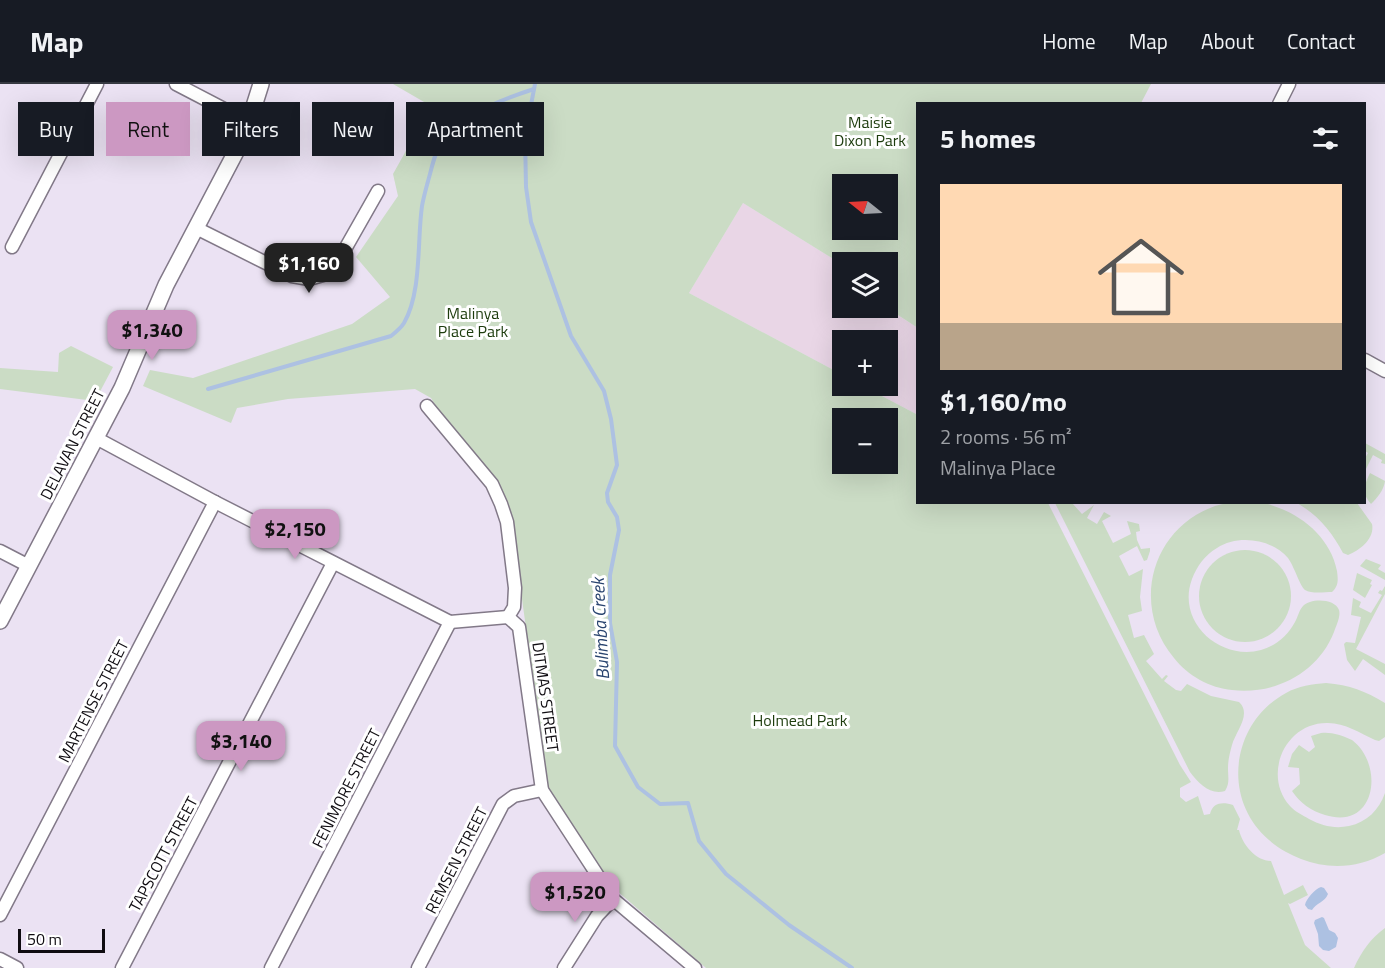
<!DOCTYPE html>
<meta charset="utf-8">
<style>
body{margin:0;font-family:"Titillium Web",sans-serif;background:#242831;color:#f1f3f6;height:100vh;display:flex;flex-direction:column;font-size:22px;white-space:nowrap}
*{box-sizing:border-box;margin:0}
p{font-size:20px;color:#9ea1a6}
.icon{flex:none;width:33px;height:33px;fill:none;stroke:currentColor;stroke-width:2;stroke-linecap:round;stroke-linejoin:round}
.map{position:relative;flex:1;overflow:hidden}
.panel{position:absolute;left:916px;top:18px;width:450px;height:402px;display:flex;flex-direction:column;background:#171b24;border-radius:0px;box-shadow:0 6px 24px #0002}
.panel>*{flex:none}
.guide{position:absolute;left:18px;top:18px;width:570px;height:54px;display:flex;gap:12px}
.needle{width:39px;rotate:288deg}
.controls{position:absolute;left:832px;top:90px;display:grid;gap:12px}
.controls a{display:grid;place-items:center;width:66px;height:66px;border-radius:0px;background:#171b24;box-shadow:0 6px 24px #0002;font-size:30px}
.scale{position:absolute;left:18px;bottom:15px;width:87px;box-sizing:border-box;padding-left:6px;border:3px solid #0f0c11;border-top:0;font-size:16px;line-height:21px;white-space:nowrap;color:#0f0c11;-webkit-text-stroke:4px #fff;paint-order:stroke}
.price{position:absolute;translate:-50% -51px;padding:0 14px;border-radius:12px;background:#cc98c2;color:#111;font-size:20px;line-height:39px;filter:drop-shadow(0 2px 3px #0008)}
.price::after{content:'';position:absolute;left:50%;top:36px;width:18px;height:14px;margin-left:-9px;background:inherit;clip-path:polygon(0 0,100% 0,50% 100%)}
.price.active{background:#222;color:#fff}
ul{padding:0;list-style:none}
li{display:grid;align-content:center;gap:12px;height:318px;padding:0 24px}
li+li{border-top:2px solid #363941}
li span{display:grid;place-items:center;height:186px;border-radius:0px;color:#555}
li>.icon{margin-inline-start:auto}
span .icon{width:108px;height:108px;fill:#fffc;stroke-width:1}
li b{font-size:26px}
h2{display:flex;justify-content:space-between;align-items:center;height:72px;padding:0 24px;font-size:26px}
.chip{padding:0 21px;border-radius:0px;background:#171b24;box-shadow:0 6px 24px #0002;font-size:21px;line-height:54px}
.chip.active{background:#cc98c2;color:#111}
header{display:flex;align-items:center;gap:36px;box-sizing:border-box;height:84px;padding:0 30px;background:#171b24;border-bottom:2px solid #363941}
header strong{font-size:28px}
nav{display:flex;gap:33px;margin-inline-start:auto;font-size:21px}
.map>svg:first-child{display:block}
.industrial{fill:#e9d6e6}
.green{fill:#cbdcc5;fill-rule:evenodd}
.water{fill:#adc1e2}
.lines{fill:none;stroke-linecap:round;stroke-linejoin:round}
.stream{stroke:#adc1e2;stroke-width:4}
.minor-casing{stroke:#827988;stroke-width:15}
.tertiary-casing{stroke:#827988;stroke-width:18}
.minor{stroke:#fff;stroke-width:12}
.tertiary{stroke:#fff;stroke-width:15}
.labels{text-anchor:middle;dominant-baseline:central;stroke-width:6;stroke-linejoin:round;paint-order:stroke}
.park-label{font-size:16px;fill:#1d3c0d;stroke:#fff}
.street-label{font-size:16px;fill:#0f0c11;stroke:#fff}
.water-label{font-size:18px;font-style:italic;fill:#28436e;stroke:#fff}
</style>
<header>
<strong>Map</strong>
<nav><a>Home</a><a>Map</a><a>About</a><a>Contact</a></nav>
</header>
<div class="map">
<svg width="1385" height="884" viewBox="0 0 1385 884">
<rect width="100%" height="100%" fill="#ebe2f3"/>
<polygon class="industrial" points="743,119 843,181 843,224 887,224 918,244 918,331 863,302 888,302 888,256 843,256 843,291 689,209"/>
<g class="green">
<path d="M393,0h758l-10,19 -223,1v224l-31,-20h1v-46h-45v3l-100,-62 -54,90 154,82v11h20l55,29v87l130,1 132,262 11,17 -11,6v9l6,5 12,-6 6,19 6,-1c3,-12 13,-12 23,-9l7,14 -3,11h2c3,14 17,31 32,31l13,34 19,-10 5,10 -18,9 -2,-1 17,42 26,23h-625l-90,-78 -68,-102 -37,-269 -73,-109 -7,-12 -16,-9 -127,10 -51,9 -6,15 -88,-37 7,-16 43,8 159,-54 38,-27 -34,-40 42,-61 -5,-22 38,-68zM843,100h45v46h-45zM843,334h45v46h-45z"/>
<polygon points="71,262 113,283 95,317 0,305 0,284 58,288 59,269"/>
<polygon points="1365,359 1385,370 1385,380 1381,379 1382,376 1373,371 1365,387 1365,374 1368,369 1365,367"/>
<path d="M1370,389l15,8c-1,9 -8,17 -14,23 -10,-12 -7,-18 -1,-31z"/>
<path d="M1055,419h17l10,11 12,-9 -7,13 10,6 7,-12 7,4 -9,5 11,22 18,-9 -4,-13 12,3 1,7 -4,1 1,8 4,9 9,-1v3l-3,9 -3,1 -7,-15 -18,10 10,20 14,-7 -3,28 2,14 -14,4 6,23 10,-3 10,19 -8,7 16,18 4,-4 2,1 -4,5 12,9 5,1 6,-7 24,12 28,6c13,12 -3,29 -7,43 -2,7 -4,15 -4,23 0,9 2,15 -3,23 -14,5 -27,-8 -35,-19z"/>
<path d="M1264,419c33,8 66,32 73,68 1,8 2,15 -5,21 -7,0 -21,2 -27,-2 -5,-4 -11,-24 -17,-32 -16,-19 -50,-24 -71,-10 -12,7 -20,18 -25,31 -16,43 28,82 69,71 15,-4 27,-15 34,-28 3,-5 4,-12 8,-16 7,-8 32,-8 36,4 2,6 -3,16 -5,22 -16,41 -59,63 -102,58 -22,-2 -44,-14 -58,-32 -43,-51 -24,-129 41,-152 15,-5 32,-4 49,-3z"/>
<path d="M1297,419h60l15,21c3,14 -11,26 -24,31l-5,-2c-11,-21 -25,-38 -46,-50z"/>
<circle cx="1245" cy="512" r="46"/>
<polygon points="1366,475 1381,481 1378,485 1385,489 1385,496 1360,482"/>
<polygon points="1357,489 1372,496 1370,500 1372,501 1365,514 1353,506"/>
<polygon points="1385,502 1385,510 1356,565 1385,580 1385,591 1363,575 1355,587 1347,576 1344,560 1346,558 1355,559 1361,533 1351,531 1353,514 1361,518 1359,523 1371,529 1382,511 1378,509 1380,506 1382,507"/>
<path d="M1326,599c24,2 39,8 59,20v34l-6,4 -4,-1c-15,-7 -30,-17 -47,-17 -43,-1 -66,52 -38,83 5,6 13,9 19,13 13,7 26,10 40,7 18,-4 30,-16 36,-33v60c-26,15 -56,17 -84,6 -11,-5 -22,-10 -32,-19 -48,-41 -38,-117 17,-147 12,-7 27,-9 40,-10z"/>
<path d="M1321,649c11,-1 20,2 31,7 33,25 24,91 -27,75 -14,-4 -25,-12 -33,-24l8,-7 -1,-16 -11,-1 4,-13 7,-9 10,7 6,-5 -4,-11z"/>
<path d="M1385,844v40h-31c7,-16 17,-30 31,-40z"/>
</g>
<g class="water">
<path d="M1321,803l3,1 4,6c-3,8 -12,9 -16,16l-4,-1 -3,-4c1,-6 10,-16 16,-18z"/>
<polygon points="1322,833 1324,834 1329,846 1335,849 1338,854 1336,863 1329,867 1323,866 1319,862 1318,850 1314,839 1315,836"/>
</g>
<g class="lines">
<g class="stream">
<polyline points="535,0 525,52 526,103 531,138 571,252 604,307 611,335 617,381 607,409 608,418 617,433 619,446 610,491 610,539 617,578 615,662 638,703 660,720 688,719 699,757 726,790 789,841 852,884"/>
<path d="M208,305l183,-53c5,-4 10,-8 13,-13 18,-31 13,-83 18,-117 2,-11 5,-21 8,-32 3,-12 7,-28 15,-38 19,-22 61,-38 89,-47"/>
</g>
<g class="minor-casing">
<g id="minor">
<polyline points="176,0 249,38"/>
<polyline points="1279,20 1289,0"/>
<polyline points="196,144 292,192 309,195 323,191 336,181 378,107"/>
<polyline points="12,163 97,0"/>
<polyline points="1365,276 1385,287"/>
<polyline points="427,322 492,400 501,420 507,438 515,504 514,523 508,533 519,543 542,706 613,815 695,884"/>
<polyline points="96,354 215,418 450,538 508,533"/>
<polyline points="0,467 29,482"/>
<polyline points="0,831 215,418"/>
<polyline points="0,875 17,884"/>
<polyline points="122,884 333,479"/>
<polyline points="271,884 450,538"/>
<polyline points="418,884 503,720 514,712 542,706"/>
<polyline points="564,884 597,832 613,815"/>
</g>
</g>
<g class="tertiary-casing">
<polyline id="tertiary" points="0,537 122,304 166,201 240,60 249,38 261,0"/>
</g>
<use href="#minor" class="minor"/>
<use href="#tertiary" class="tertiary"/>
</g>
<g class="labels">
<g class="park-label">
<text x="870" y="38">Maisie<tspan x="870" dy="18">Dixon Park</tspan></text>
<text x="473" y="229">Malinya<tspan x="473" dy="18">Place Park</tspan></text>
<text x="800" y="636">Holmead Park</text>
</g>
<g class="street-label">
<text transform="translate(72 360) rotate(-63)">DELAVAN STREET</text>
<text transform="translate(546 613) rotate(82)">DITMAS STREET</text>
<text transform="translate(93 617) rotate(-63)">MARTENSE STREET</text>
<text transform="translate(346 704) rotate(-63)">FENIMORE STREET</text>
<text transform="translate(163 770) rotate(-62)">TAPSCOTT STREET</text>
<text transform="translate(456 776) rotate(-63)">REMSEN STREET</text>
</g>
<g class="water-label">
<text transform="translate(600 545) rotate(-93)">Bulimba Creek</text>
</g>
</g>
</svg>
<div class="controls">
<a><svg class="needle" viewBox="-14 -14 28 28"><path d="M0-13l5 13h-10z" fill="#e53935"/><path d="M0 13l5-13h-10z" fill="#9ea1a6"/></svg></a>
<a><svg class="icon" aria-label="layers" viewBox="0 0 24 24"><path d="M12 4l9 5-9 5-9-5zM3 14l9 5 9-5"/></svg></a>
<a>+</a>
<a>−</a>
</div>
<div class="scale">50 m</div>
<b class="price active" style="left:309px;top:210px">$1,160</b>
<b class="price" style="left:152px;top:277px">$1,340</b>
<b class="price" style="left:295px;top:476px">$2,150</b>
<b class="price" style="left:241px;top:688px">$3,140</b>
<b class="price" style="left:575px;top:839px">$1,520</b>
<div class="guide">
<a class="chip">Buy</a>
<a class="chip active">Rent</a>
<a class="chip">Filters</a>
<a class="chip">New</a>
<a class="chip">Apartment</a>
</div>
<section class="panel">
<h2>5 homes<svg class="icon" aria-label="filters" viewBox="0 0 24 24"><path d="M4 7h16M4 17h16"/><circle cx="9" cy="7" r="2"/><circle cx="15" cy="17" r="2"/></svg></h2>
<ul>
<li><span style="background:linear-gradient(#ffd9b3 75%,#b9a48a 0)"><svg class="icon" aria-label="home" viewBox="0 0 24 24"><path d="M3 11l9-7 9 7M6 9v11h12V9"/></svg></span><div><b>$1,160/mo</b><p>2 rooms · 56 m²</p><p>Malinya Place</p></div></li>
</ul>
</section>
</div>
